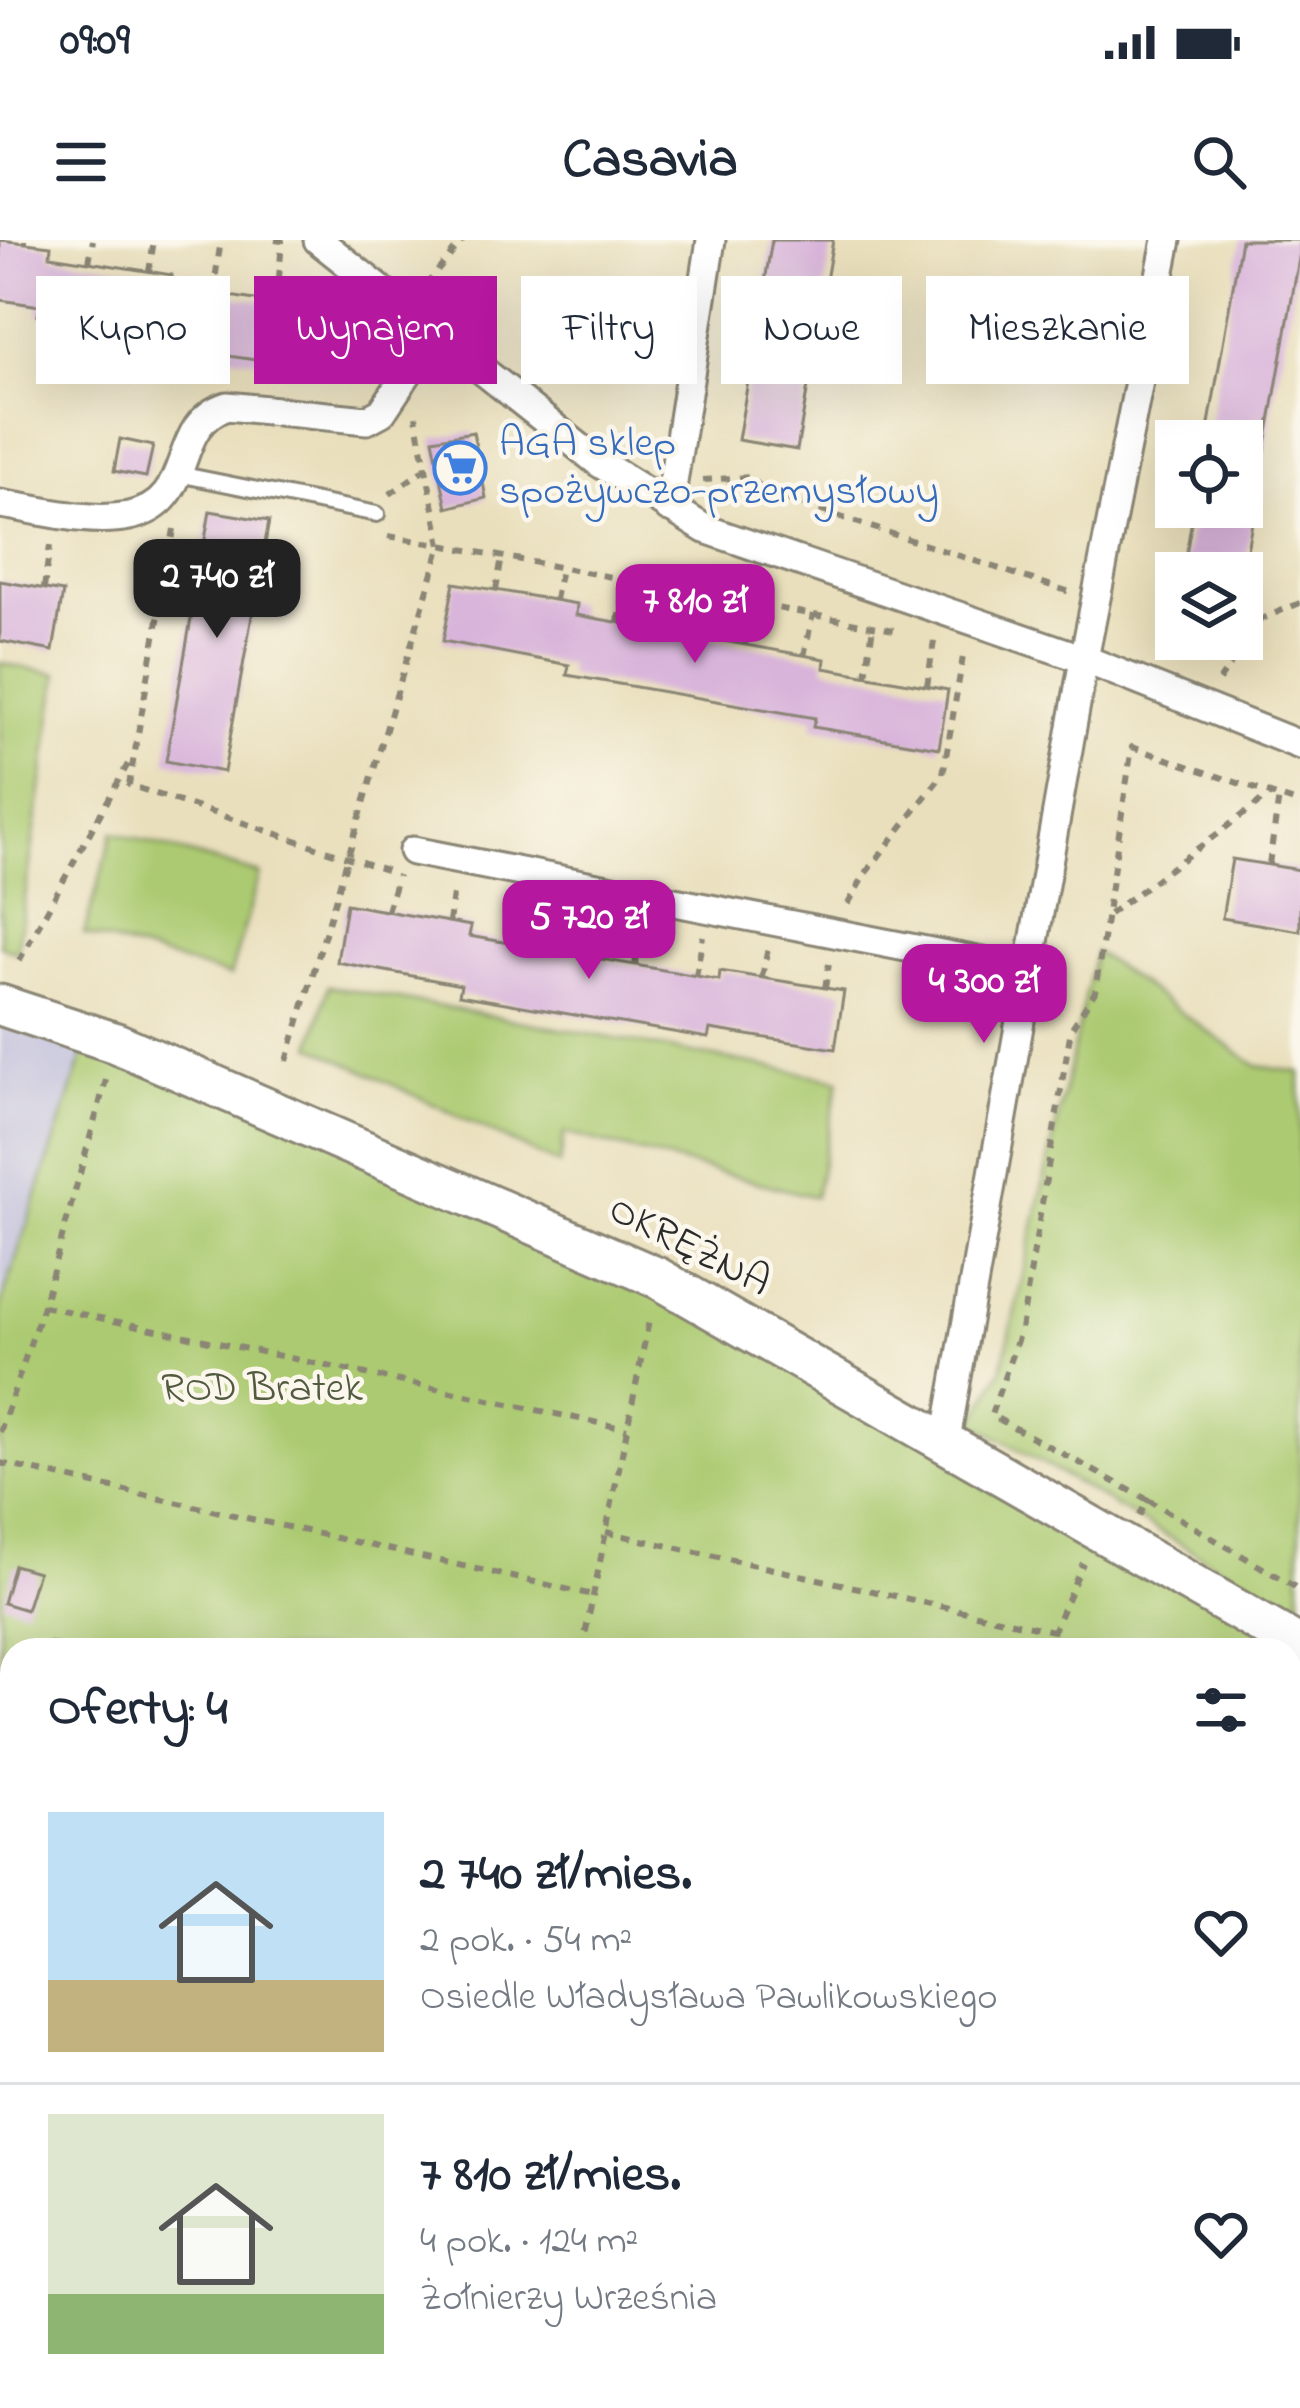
<!DOCTYPE html>
<html lang="pl">
<meta charset="utf-8">
<style>
body{margin:0;font-family:"Indie Flower",sans-serif;background:#f6f6f7;color:#1f2937;height:100vh;display:flex;flex-direction:column;font-size:45px;white-space:nowrap}
*{box-sizing:border-box;margin:0}
p{font-size:39px;color:#747a83}
.icon{flex:none;width:66px;height:66px;fill:none;stroke:currentColor;stroke-width:2;stroke-linecap:round;stroke-linejoin:round}
.map{position:relative;flex:1;overflow:hidden}
.side{position:absolute;left:0px;top:1398px;width:1302px;height:771px;display:flex;flex-direction:column;background:#fff;border-radius:36px 36px 0 0;box-shadow:0 12px 48px #0002}
.side>*{flex:none}
.top-card{position:absolute;left:36px;top:36px;width:1230px;height:108px;display:flex;gap:24px}
.fabs{position:absolute;left:1155px;top:180px;display:grid;gap:24px}
.fabs a{display:grid;place-items:center;width:108px;height:108px;border-radius:0px;background:#fff;box-shadow:0 12px 48px #0002;font-size:60px}
.price{position:absolute;translate:-50% -102px;padding:0 27px;border-radius:24px;background:#b5179e;color:#fff;font-size:39px;line-height:78px;filter:drop-shadow(0 3px 6px #0008)}
.price::after{content:'';position:absolute;left:50%;top:72px;width:36px;height:27px;margin-left:-18px;background:inherit;clip-path:polygon(0 0,100% 0,50% 100%)}
.price.selected{background:#222;color:#fff}
ul{padding:0;list-style:none}
li{display:flex;align-items:center;gap:36px;height:300px;padding:0 48px}
li+li{border-top:3px solid #e0e1e3}
li span{display:grid;place-items:center;flex:none;width:336px;height:240px;border-radius:0px;color:#555}
li>.icon{margin-inline-start:auto}
span .icon{width:144px;height:144px;fill:#fffc;stroke-width:1}
li b{font-size:51px}
h2{display:flex;justify-content:space-between;align-items:center;height:144px;padding:0 48px;font-size:51px}
.chip{padding:0 42px;border-radius:0px;background:#fff;box-shadow:0 12px 48px #0002;font-size:42px;line-height:108px}
.chip.selected{background:#b5179e;color:#fff}
.status{display:flex;justify-content:space-between;align-items:center;height:84px;padding:0 60px;background:#fff;direction:ltr}
.status svg{height:33px;fill:currentColor}
header{display:flex;justify-content:space-between;align-items:center;height:156px;padding:0 48px;background:#fff;font-size:54px;font-weight:700}
.map>svg:first-child{display:block}
.industrial{fill:#c2c1dc}
.green{fill:#acca71;stroke:#6c7a4e;stroke-width:3}
.building{fill:#d8b3da}
.lines{fill:none;stroke-linecap:round;stroke-linejoin:round}
.lane-casing{stroke:#8a8574;stroke-width:20}
.street-casing{stroke:#8a8574;stroke-width:33}
.secondary-casing{stroke:#8a8574;stroke-width:45}
.path{stroke:#8a8574;stroke-width:6;stroke-dasharray:9 9;stroke-linecap:butt}
.lane{stroke:#fff;stroke-width:14}
.street{stroke:#fff;stroke-width:27}
.secondary{stroke:#fff;stroke-width:39}
.labels{text-anchor:middle;dominant-baseline:central;stroke-width:9;stroke-linejoin:round;paint-order:stroke}
.shop-label{font-size:42px;fill:#366cbe;stroke:#fbf7ec;text-anchor:start}
.street-label{font-size:42px;fill:#2b2b2b;stroke:#fbf7ec}
.park-label{font-size:42px;fill:#525b40;stroke:#fbf7ec}
</style>
<div class="status"><b>09:09</b><svg viewBox="0 0 49 12"><path d="M0 12V9h3v3zM5 12V6h3v6zM10 12V3h3v9zM15 12V0h3v12zM26 1h20v11H26zM47 4h2v5h-2z"/></svg></div>
<header><svg class="icon" aria-label="menu" viewBox="0 0 24 24"><path d="M4 6h16M4 12h16M4 18h16"/></svg>Casavia<svg class="icon" aria-label="search" viewBox="0 0 24 24"><circle cx="10" cy="10" r="6"/><path d="M15 15l6 6"/></svg></header>
<div class="map">
<svg width="1300" height="2168" viewBox="0 0 1300 2168">
<rect width="100%" height="100%" fill="#fbf7ec"/>
<filter id="ink" filterUnits="userSpaceOnUse"><feTurbulence type="fractalNoise" baseFrequency=".00833" numOctaves="2"/><feDisplacementMap in="SourceGraphic" scale="24" xChannelSelector="R" yChannelSelector="G"/><feConvolveMatrix kernelMatrix="1 2 1 2 8 2 1 2 1" color-interpolation-filters="sRGB"/></filter>
<filter id="wash" filterUnits="userSpaceOnUse"><feTurbulence type="fractalNoise" baseFrequency=".004" numOctaves="4" result="noise"/><feDisplacementMap in="SourceGraphic" scale="48" xChannelSelector="R" yChannelSelector="G"/><feGaussianBlur stdDeviation="2.7" result="paint"/><feColorMatrix in="noise" values="0 0 0 0 0 0 0 0 0 0 0 0 0 0 0 0 0 1.4 0 .05"/><feComposite in="paint" operator="in"/></filter>
<g filter="url(#wash)">
<rect width="100%" height="100%" fill="#e9dfbc"/>
<g class="industrial">
<polygon points="0,777 90,794 0,1067"/>
<polygon points="0,1418 12,1442 12,1704 0,1767"/>
</g>
<g class="green">
<polygon points="0,423 58,434 17,712 0,706"/>
<polygon points="113,592 260,634 230,736 84,694"/>
<polygon points="1095,712 1257,826 1300,832 1300,1374 974,1183 1002,1129"/>
<polygon points="328,746 839,840 815,957 564,893 560,925 312,806"/>
<polygon points="90,794 658,1038 1300,1406 1300,1847 1290,1847 1290,1410 12,1410 12,1442 0,1418 0,1067"/>
<polygon points="12,1704 12,2157 1222,2157 1220,2168 0,2168 0,1767"/>
</g>
<g id="blocks">
<g class="building">
<polygon points="0,0 51,6 50,16 172,35 172,47 299,67 289,125 161,106 161,95 38,75 40,66 0,60"/>
<polygon points="772,0 833,0 797,210 738,200"/>
<polygon points="1241,0 1300,0 1300,13 1243,333 1183,333 1194,267 1242,267 1242,201 1206,201"/>
<polygon points="544,39 584,46 580,70 610,76 604,102 531,88 538,57 548,59 551,46 542,44"/>
<polygon points="473,192 486,258 447,268 433,199"/>
<polygon points="120,199 153,206 146,237 114,231"/>
<polygon points="210,271 269,281 224,532 166,521"/>
<polygon points="0,341 63,352 53,411 0,401"/>
<polygon points="454,343 577,364 576,375 825,419 824,428 948,450 939,508 813,487 815,478 567,435 569,425 443,401"/>
<polygon points="1232,619 1300,630 1300,691 1222,678"/>
<polygon points="346,664 471,686 469,696 635,725 719,740 720,731 844,751 835,809 710,789 708,798 459,755 461,745 337,722"/>
<polygon points="14,1325 38,1332 26,1370 3,1363"/>
<polygon points="1290,2042 1300,2043 1300,2085 1290,2084"/>
<polygon points="1300,2135 1300,2168 1270,2168 1269,2157 1290,2157 1290,2136"/>
</g>
</g>
</g>
<g filter="url(#ink)">
<use href="#blocks" fill-opacity="0" stroke="#8a8574" stroke-width="3"/>
<g class="lines">
<g class="lane-casing">
<polyline id="lane" points="178,234 377,274"/>
</g>
<g class="street-casing">
<g id="street">
<polyline points="318,0 598,222 705,289 1084,419 1300,505"/>
<path d="M0,264c41,6 88,20 129,12 70,-14 38,-91 98,-110l140,14 15,-8 53,-80"/>
<polyline points="669,268 711,0"/>
<polyline points="413,611 1029,731"/>
<polyline points="945,1205 1084,419 1167,0"/>
</g>
</g>
<g class="secondary-casing">
<polyline id="secondary" points="0,765 116,803 658,1038 1300,1406"/>
</g>
<g class="path">
<polyline points="275,0 282,1 277,63"/>
<polyline points="25,2 25,0"/>
<polyline points="89,22 93,0"/>
<polyline points="149,32 154,0"/>
<polyline points="426,45 463,0"/>
<polyline points="213,53 221,0"/>
<polyline points="703,240 750,237 767,253 1070,352"/>
<polyline points="390,254 426,228"/>
<polyline points="174,289 129,545 389,631"/>
<polyline points="388,296 441,305 416,176"/>
<polyline points="44,348 50,306"/>
<polyline points="496,350 502,317"/>
<polyline points="555,360 561,328"/>
<polyline points="618,382 625,340"/>
<polyline points="680,394 686,351"/>
<polyline points="745,405 752,363"/>
<polyline points="804,416 813,374"/>
<polyline points="866,436 873,386"/>
<polyline points="1219,441 1261,379 1300,363"/>
<polyline points="927,446 934,401"/>
<polyline points="1269,624 1279,557"/>
<polyline points="848,664 865,634 943,534 964,411"/>
<polyline points="387,671 398,635"/>
<polyline points="1109,674 1271,554"/>
<polyline points="449,682 454,648"/>
<polyline points="512,704 519,659"/>
<polyline points="573,714 579,675"/>
<polyline points="19,721 129,522"/>
<polyline points="635,725 641,686"/>
<polyline points="696,736 703,696"/>
<polyline points="762,737 768,708"/>
<polyline points="825,748 829,724"/>
<polyline points="287,821 441,305 899,391"/>
<polyline points="43,1066 627,1189"/>
<polyline points="0,1192 43,1066 106,840"/>
<polyline points="0,1223 593,1355"/>
<polyline points="1148,1260 991,1175 1021,1089 1071,789 1095,752 1132,507 1300,564"/>
<polyline points="1139,1276 1148,1260 1300,1350"/>
<polyline points="606,1292 1053,1391"/>
<polyline points="48,1404 79,1410"/>
<polyline points="582,1410 650,1076"/>
<polyline points="1045,1410 1083,1323"/>
<polyline points="0,2074 12,2076"/>
<polyline points="416,2168 418,2157"/>
<polyline points="755,2168 758,2157"/>
<polyline points="867,2168 870,2157"/>
</g>
<use href="#lane" class="lane"/>
<use href="#street" class="street"/>
<use href="#secondary" class="secondary"/>
</g>
</g>
<defs>
<g id="supermarket-ring" transform="scale(2.7)"><circle r="9.5" fill="#fbf7ec" stroke="#3f7fe0" stroke-width="1.5"/><path d="M-6-5.5h2.5l.6 2H6L4.5 2H-2.5L-4.4-4H-6ZM-1.5 3.2a1.3 1.3 0 1 0 .1 0ZM3 3.2a1.3 1.3 0 1 0 .1 0Z" fill="#3f7fe0"/></g>
</defs>
<g fill-rule="evenodd">
<use href="#supermarket-ring" x="460" y="228"/>
</g>
<g class="labels">
<g class="shop-label">
<text x="499" y="204">AGA sklep<tspan x="499" dy="48">spożywczo-przemysłowy</tspan></text>
</g>
<g class="street-label">
<text transform="translate(689 1007) rotate(27)">OKRĘŻNA</text>
</g>
<g class="park-label">
<text x="262" y="1149">ROD Bratek</text>
</g>
</g>
</svg>
<div class="fabs">
<a><svg class="icon" aria-label="locate" viewBox="0 0 24 24"><circle cx="12" cy="12" r="6"/><path d="M12 2v4M12 18v4M2 12h4M18 12h4"/></svg></a>
<a><svg class="icon" aria-label="layers" viewBox="0 0 24 24"><path d="M12 4l9 5-9 5-9-5zM3 14l9 5 9-5"/></svg></a>
</div>
<b class="price selected" style="left:217px;top:401px">2 740 zł</b>
<b class="price" style="left:695px;top:426px">7 810 zł</b>
<b class="price" style="left:589px;top:742px">5 720 zł</b>
<b class="price" style="left:984px;top:806px">4 300 zł</b>
<div class="top-card">
<a class="chip">Kupno</a>
<a class="chip selected">Wynajem</a>
<a class="chip">Filtry</a>
<a class="chip">Nowe</a>
<a class="chip">Mieszkanie</a>
</div>
<section class="side">
<h2>Oferty: 4<svg class="icon" aria-label="filters" viewBox="0 0 24 24"><path d="M4 7h16M4 17h16"/><circle cx="9" cy="7" r="2"/><circle cx="15" cy="17" r="2"/></svg></h2>
<ul>
<li><span style="background:linear-gradient(#bfe0f5 70%,#c2b280 0)"><svg class="icon" aria-label="home" viewBox="0 0 24 24"><path d="M3 11l9-7 9 7M6 9v11h12V9"/></svg></span><div><b>2 740 zł/mies.</b><p>2 pok. · 54 m²</p><p>Osiedle Władysława Pawlikowskiego</p></div><svg class="icon" aria-label="heart" viewBox="0 0 24 24"><path d="M12 20l-8-8c-3-5 5-10 8-4 3-6 11-1 8 4z"/></svg></li>
<li><span style="background:linear-gradient(#dfe7d0 75%,#8fb573 0)"><svg class="icon" aria-label="home" viewBox="0 0 24 24"><path d="M3 11l9-7 9 7M6 9v11h12V9"/></svg></span><div><b>7 810 zł/mies.</b><p>4 pok. · 124 m²</p><p>Żołnierzy Września</p></div><svg class="icon" aria-label="heart" viewBox="0 0 24 24"><path d="M12 20l-8-8c-3-5 5-10 8-4 3-6 11-1 8 4z"/></svg></li>
</ul>
</section>
</div>
